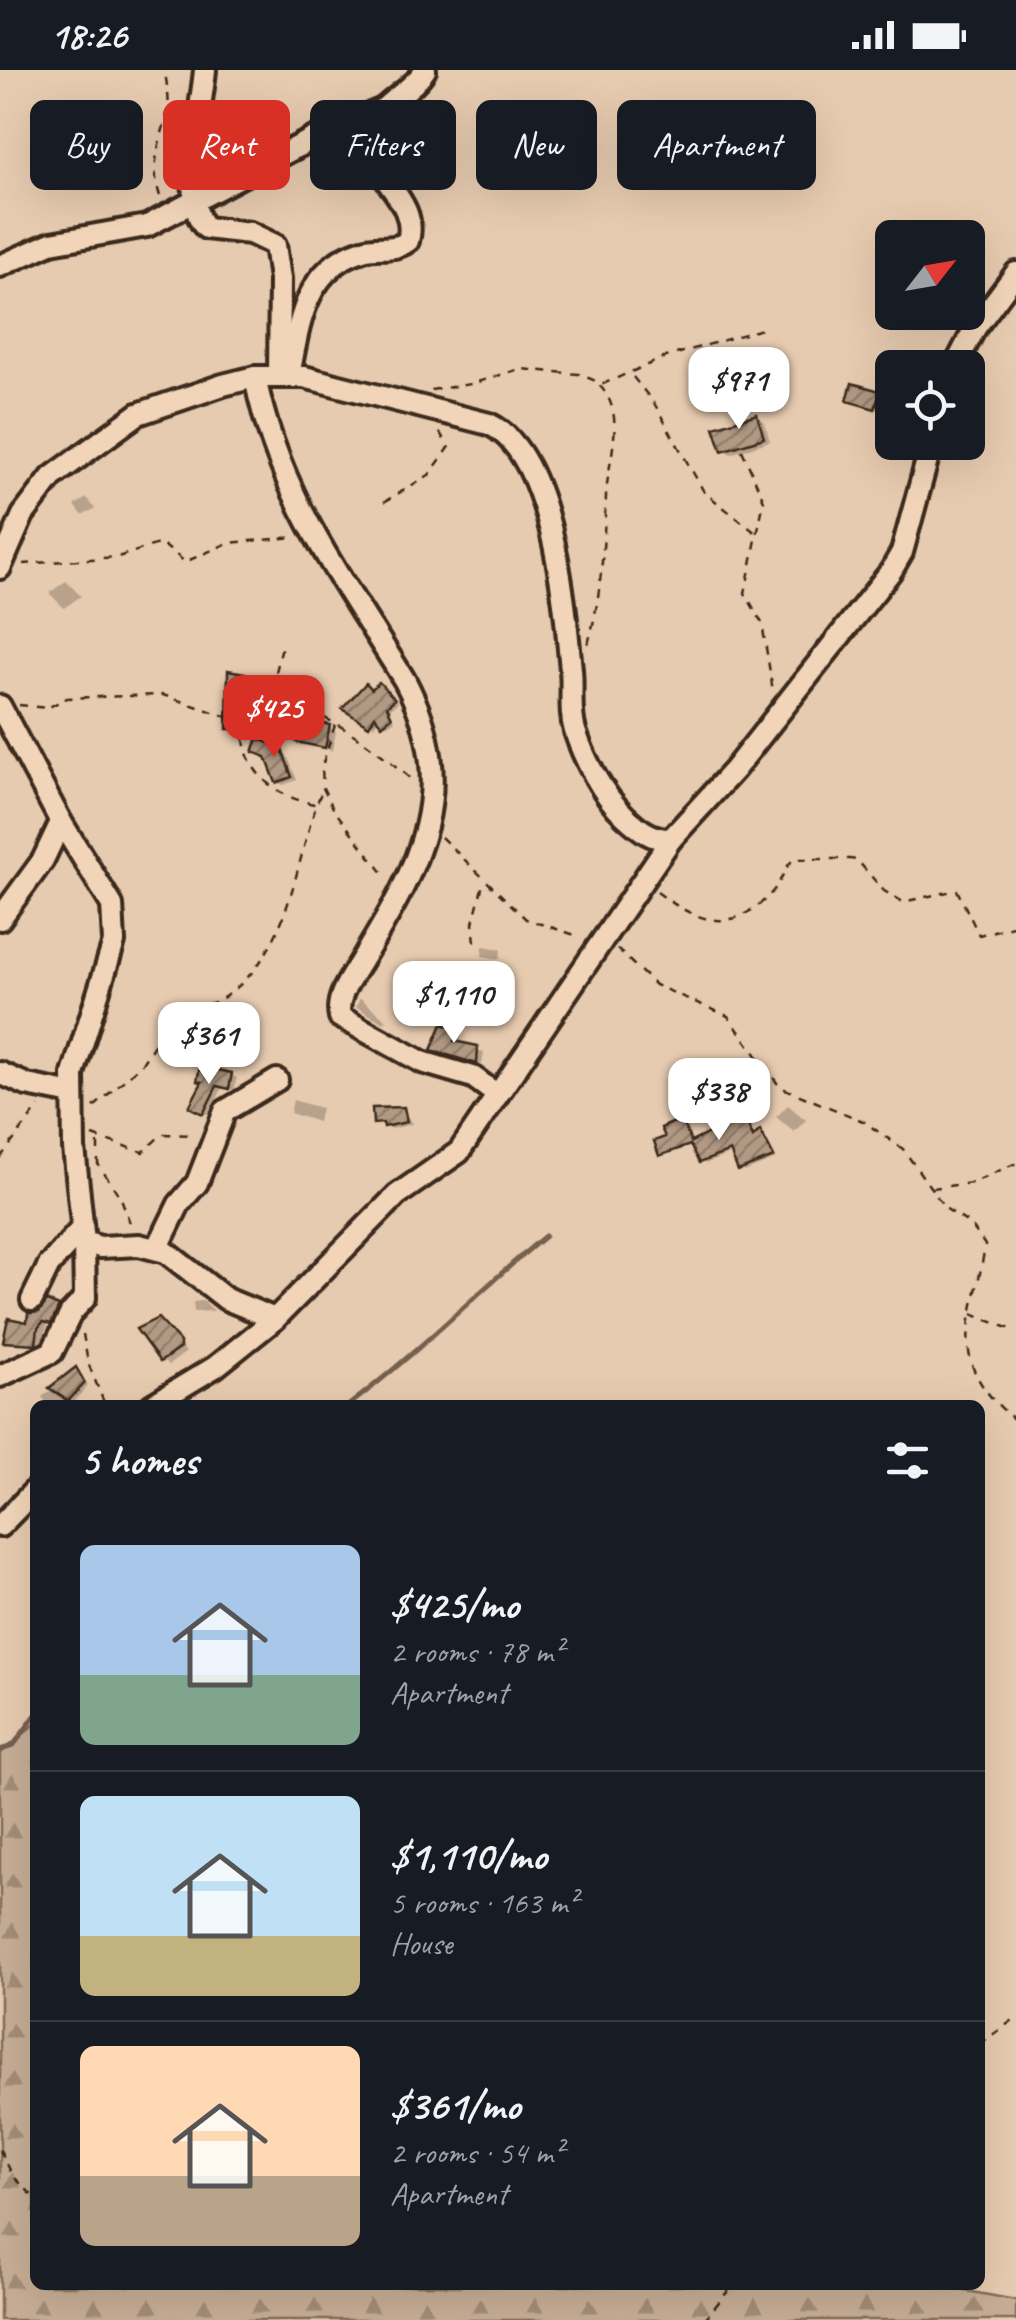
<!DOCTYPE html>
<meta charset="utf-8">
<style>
body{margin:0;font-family:Caveat,sans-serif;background:#242831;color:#f1f3f6;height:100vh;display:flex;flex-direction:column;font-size:38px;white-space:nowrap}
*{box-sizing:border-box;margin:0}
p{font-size:32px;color:#9ea1a6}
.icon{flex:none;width:55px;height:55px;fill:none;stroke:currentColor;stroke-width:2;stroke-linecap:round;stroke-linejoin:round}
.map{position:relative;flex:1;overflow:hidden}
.side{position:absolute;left:30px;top:1330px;width:955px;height:890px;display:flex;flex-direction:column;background:#171b24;border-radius:15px;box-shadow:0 10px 40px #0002}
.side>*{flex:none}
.banner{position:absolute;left:30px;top:30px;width:958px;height:90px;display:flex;gap:20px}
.needle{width:65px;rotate:59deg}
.buttons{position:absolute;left:875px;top:150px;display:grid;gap:20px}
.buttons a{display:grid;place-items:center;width:110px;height:110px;border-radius:15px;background:#171b24;box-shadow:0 10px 40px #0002;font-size:50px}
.price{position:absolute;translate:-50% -85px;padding:0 22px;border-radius:20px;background:#fff;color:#222;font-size:32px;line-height:65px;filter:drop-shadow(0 2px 5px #0008)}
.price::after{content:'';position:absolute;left:50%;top:60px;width:30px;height:22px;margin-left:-15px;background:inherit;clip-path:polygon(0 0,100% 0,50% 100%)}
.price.selected{background:#d93025;color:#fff}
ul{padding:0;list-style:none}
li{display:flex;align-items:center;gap:30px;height:250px;padding:0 50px}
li+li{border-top:2px solid #363941}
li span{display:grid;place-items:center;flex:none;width:280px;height:200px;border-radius:15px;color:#555}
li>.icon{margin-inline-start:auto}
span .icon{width:120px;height:120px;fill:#fffc;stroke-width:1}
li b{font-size:42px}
h2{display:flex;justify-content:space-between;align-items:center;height:120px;padding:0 50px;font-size:42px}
.pill{padding:0 35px;border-radius:15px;background:#171b24;box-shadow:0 10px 40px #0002;font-size:35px;line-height:90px}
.pill.selected{background:#d93025;color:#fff}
.status{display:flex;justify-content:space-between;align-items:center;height:70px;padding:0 50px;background:#171b24;direction:ltr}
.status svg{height:28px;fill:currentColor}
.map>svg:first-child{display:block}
.forest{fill:url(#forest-firs);stroke:#816c5a;stroke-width:2.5}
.shadow{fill:#0003}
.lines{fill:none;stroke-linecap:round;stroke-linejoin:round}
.stream{stroke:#75614f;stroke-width:5}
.building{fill:url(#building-hatch);stroke:#3b2a1e;stroke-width:2.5}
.minor-casing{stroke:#3b2a1e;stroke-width:28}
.path{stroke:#3b2a1e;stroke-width:2.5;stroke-dasharray:8 8;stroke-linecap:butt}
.minor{stroke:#f2d5b9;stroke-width:20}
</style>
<div class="status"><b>18:26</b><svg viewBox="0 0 49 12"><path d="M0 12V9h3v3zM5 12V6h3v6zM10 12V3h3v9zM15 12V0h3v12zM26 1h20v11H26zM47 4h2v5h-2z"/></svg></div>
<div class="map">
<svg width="1016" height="2250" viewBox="0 0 1016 2250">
<defs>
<pattern id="forest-firs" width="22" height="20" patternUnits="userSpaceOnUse" patternTransform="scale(2.5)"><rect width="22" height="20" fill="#c7ad95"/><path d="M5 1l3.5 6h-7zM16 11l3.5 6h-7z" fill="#a38d79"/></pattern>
<pattern id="building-hatch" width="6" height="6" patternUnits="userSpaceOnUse" patternTransform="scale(2.5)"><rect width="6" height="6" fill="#b19983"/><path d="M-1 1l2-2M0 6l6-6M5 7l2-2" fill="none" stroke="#917d6b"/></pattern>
</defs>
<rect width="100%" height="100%" fill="#e7cbb0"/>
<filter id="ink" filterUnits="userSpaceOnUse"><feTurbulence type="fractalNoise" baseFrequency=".01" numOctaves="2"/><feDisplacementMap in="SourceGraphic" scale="20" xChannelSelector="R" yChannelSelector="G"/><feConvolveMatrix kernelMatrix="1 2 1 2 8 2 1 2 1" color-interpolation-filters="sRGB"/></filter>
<g filter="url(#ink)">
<polygon class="forest" points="35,1654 35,2215 934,2215 1016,2230 1016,2250 0,2250 0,1684"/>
<g class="shadow">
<polygon points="879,323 886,327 882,341 857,334"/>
<polygon points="756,346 764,351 770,371 731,384 724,379"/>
<polygon points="87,428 95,439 82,445 75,435"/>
<polygon points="66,511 81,526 64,538 49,523"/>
<polygon points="244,606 236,659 232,659"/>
<polygon points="384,617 398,632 390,639 395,650 388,655 379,647 374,656 345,639"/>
<polygon points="329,658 336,662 332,681 299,670"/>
<polygon points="281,681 287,685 297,710 283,715 278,712"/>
<polygon points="483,876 501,879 500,889 482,886"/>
<polygon points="485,923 505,930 502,946 482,940"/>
<polygon points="360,928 387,950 384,953 356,937"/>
<polygon points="456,960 462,964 460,975 484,982 482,995 440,983"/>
<polygon points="232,1005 237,1008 234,1020 223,1017 209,1045 193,1036 204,1013"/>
<polygon points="293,1030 321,1038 318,1052 290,1043"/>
<polygon points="788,1035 806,1050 794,1062 776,1047"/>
<polygon points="403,1039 412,1054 392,1059 375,1052"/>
<polygon points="743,1048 755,1069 764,1065 776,1089 744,1102 732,1083 705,1094 693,1076 661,1084 681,1052 693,1074"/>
<polygon points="202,1231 206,1233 214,1241 194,1242 193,1232"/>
<polygon points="59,1236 64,1239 56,1255 48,1253 41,1277 6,1271"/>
<polygon points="158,1251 186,1282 169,1295 162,1290"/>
<polygon points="76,1300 88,1316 75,1330 79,1335 48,1335 42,1327"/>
</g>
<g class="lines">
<g class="stream">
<path d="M349,1335c69,-52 129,-114 196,-169"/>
<polyline points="0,1680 13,1676 35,1646"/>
</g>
</g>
<g class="building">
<polygon points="852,313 880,321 875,339 847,331"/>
<polygon points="757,344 764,368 722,381 714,357"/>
<polygon points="228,600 245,603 234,659 227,659"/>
<polygon points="379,612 395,629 387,636 392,647 382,655 375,646 369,656 342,639 366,613 372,619"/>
<polygon points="302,649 330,655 325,678 296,672"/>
<polygon points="258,668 282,679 292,707 276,713 266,687 253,682"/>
<polygon points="442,954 457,958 454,971 478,976 477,994 431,980"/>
<polygon points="200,996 232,1003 229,1019 217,1016 203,1044 189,1037 202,1012 197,1011"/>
<polygon points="404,1037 407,1052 384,1057 383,1053 373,1054 372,1038"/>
<polygon points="744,1045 753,1067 760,1060 774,1087 738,1101 730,1081 699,1093 690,1075 659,1086 654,1071 665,1067 661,1058 681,1049 691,1072"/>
<polygon points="47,1231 59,1236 51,1254 43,1252 38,1258 36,1274 3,1272 8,1248 27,1252 28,1243 39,1242"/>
<polygon points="158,1248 180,1272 180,1278 160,1292 136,1259"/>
<polygon points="76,1297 85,1313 68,1331 49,1318"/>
</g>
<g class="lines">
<g class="minor-casing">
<g id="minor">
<path d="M205,0c-3,35 -25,134 1,158l44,5 25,12 5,34 -1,96"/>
<polyline points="0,196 51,173 147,156 316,67 383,39"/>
<polyline points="954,298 975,258 1016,203"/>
<path d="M289,306c10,-51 15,-108 74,-126 16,-5 31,2 45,-9 13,-46 -52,-69 -36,-115 9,-24 40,-34 53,-56"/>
<path d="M255,307c23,119 88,203 150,304 57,109 14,185 -44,280 -10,17 -26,36 -21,56l82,45 51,15 23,17"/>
<path d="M0,498l23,-53 29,-38 86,-63 85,-29 32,-8h49l185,47c64,30 76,182 82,246 2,20 -2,41 4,61 10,30 27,63 50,85 14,13 27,24 46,23l63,-69 157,-199 11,-19 30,-110"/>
<polyline points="0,636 61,752 43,790 0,849"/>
<polyline points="61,752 112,835 114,872 73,1004 74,1078 84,1172 100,1177 139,1175 166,1182 226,1229 275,1249"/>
<polyline points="0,1003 27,1015 73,1024"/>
<polyline points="157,1179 179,1134 197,1113 225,1041 277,1010"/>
<polyline points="32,1230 49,1195 82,1158"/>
<polyline points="0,1306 52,1282 71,1243 85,1228 84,1172"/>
<polyline points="152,1335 215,1297 275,1249 397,1125 459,1082 671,769"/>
<polyline points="0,1456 35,1420"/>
</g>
</g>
<g class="path">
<path d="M160,126c-11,-33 1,-54 8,-86 2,-12 -2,-27 -3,-40"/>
<polyline points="633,307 654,333 704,422 756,463"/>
<polyline points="431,320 471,314 520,299 579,304 603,314 666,287 762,259"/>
<polyline points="742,380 764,431 745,523 762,553 773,621"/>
<polyline points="384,432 429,405 449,378 439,361"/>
<polyline points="23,494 118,487 161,473 185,492 228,473 296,467"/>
<path d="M588,574c14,-49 15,-96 18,-147 1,-36 23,-83 -8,-113"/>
<polyline points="269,633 282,576"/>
<path d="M19,635l28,3 20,-10 96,-3 77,26 16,-15c57,-10 117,40 157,75"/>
<path d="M244,652c-5,46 29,75 71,82"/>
<polyline points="335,655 322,696 323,718 334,740 387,808"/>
<polyline points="441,767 526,849 581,867"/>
<path d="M657,822c41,31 77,44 116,-1 9,-10 11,-24 21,-32h56l7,1 27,31 19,11 54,-12 22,45 37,-10"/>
<polyline points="475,872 473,853 484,810"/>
<path d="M617,879l38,36 73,31 52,71 83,34 40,28 42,59 26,17 14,20c-11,79 -44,114 31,176"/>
<path d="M94,1037l47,-42 36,-55c15,-8 30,-2 44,-11 73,-45 72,-141 102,-211"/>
<polyline points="93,1066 143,1082 162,1064 194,1065"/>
<polyline points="98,1073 98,1094 121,1128 131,1156"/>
<polyline points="0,1088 39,1037"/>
<polyline points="932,1118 972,1113 1016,1093"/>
<polyline points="972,1244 1016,1261"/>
<polyline points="83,1264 88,1293 105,1335"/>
<polyline points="980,1974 1016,1948"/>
<polyline points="0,2080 13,2106 35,2128"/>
<polyline points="704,2250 733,2215"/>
</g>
<use href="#minor" class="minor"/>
</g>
</g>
</svg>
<div class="buttons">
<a><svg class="needle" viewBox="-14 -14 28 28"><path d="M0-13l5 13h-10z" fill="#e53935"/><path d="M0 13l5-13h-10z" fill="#9ea1a6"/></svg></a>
<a><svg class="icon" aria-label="locate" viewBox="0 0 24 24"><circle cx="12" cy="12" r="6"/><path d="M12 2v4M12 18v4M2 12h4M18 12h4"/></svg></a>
</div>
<b class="price" style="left:739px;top:362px">$971</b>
<b class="price selected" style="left:274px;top:690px">$425</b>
<b class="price" style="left:454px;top:976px">$1,110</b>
<b class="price" style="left:209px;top:1017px">$361</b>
<b class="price" style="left:719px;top:1073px">$338</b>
<div class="banner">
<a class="pill">Buy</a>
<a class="pill selected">Rent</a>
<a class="pill">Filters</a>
<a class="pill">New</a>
<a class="pill">Apartment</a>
</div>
<section class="side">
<h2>5 homes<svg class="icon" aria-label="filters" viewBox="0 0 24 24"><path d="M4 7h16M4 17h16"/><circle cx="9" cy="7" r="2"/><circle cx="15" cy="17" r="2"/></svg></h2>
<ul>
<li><span style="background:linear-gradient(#a9c7e8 65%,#7fa58c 0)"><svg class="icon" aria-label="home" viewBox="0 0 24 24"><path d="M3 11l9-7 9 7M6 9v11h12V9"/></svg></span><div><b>$425/mo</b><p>2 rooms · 78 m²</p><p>Apartment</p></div></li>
<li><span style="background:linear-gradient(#bfe0f5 70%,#c2b280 0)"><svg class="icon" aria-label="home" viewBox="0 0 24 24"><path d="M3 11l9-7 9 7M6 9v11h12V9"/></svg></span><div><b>$1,110/mo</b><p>5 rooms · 163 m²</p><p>House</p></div></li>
<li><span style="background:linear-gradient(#ffd9b3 65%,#b9a48a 0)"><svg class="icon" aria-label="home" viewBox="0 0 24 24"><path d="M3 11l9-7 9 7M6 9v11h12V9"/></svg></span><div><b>$361/mo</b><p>2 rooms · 54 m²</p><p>Apartment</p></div></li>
</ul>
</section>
</div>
